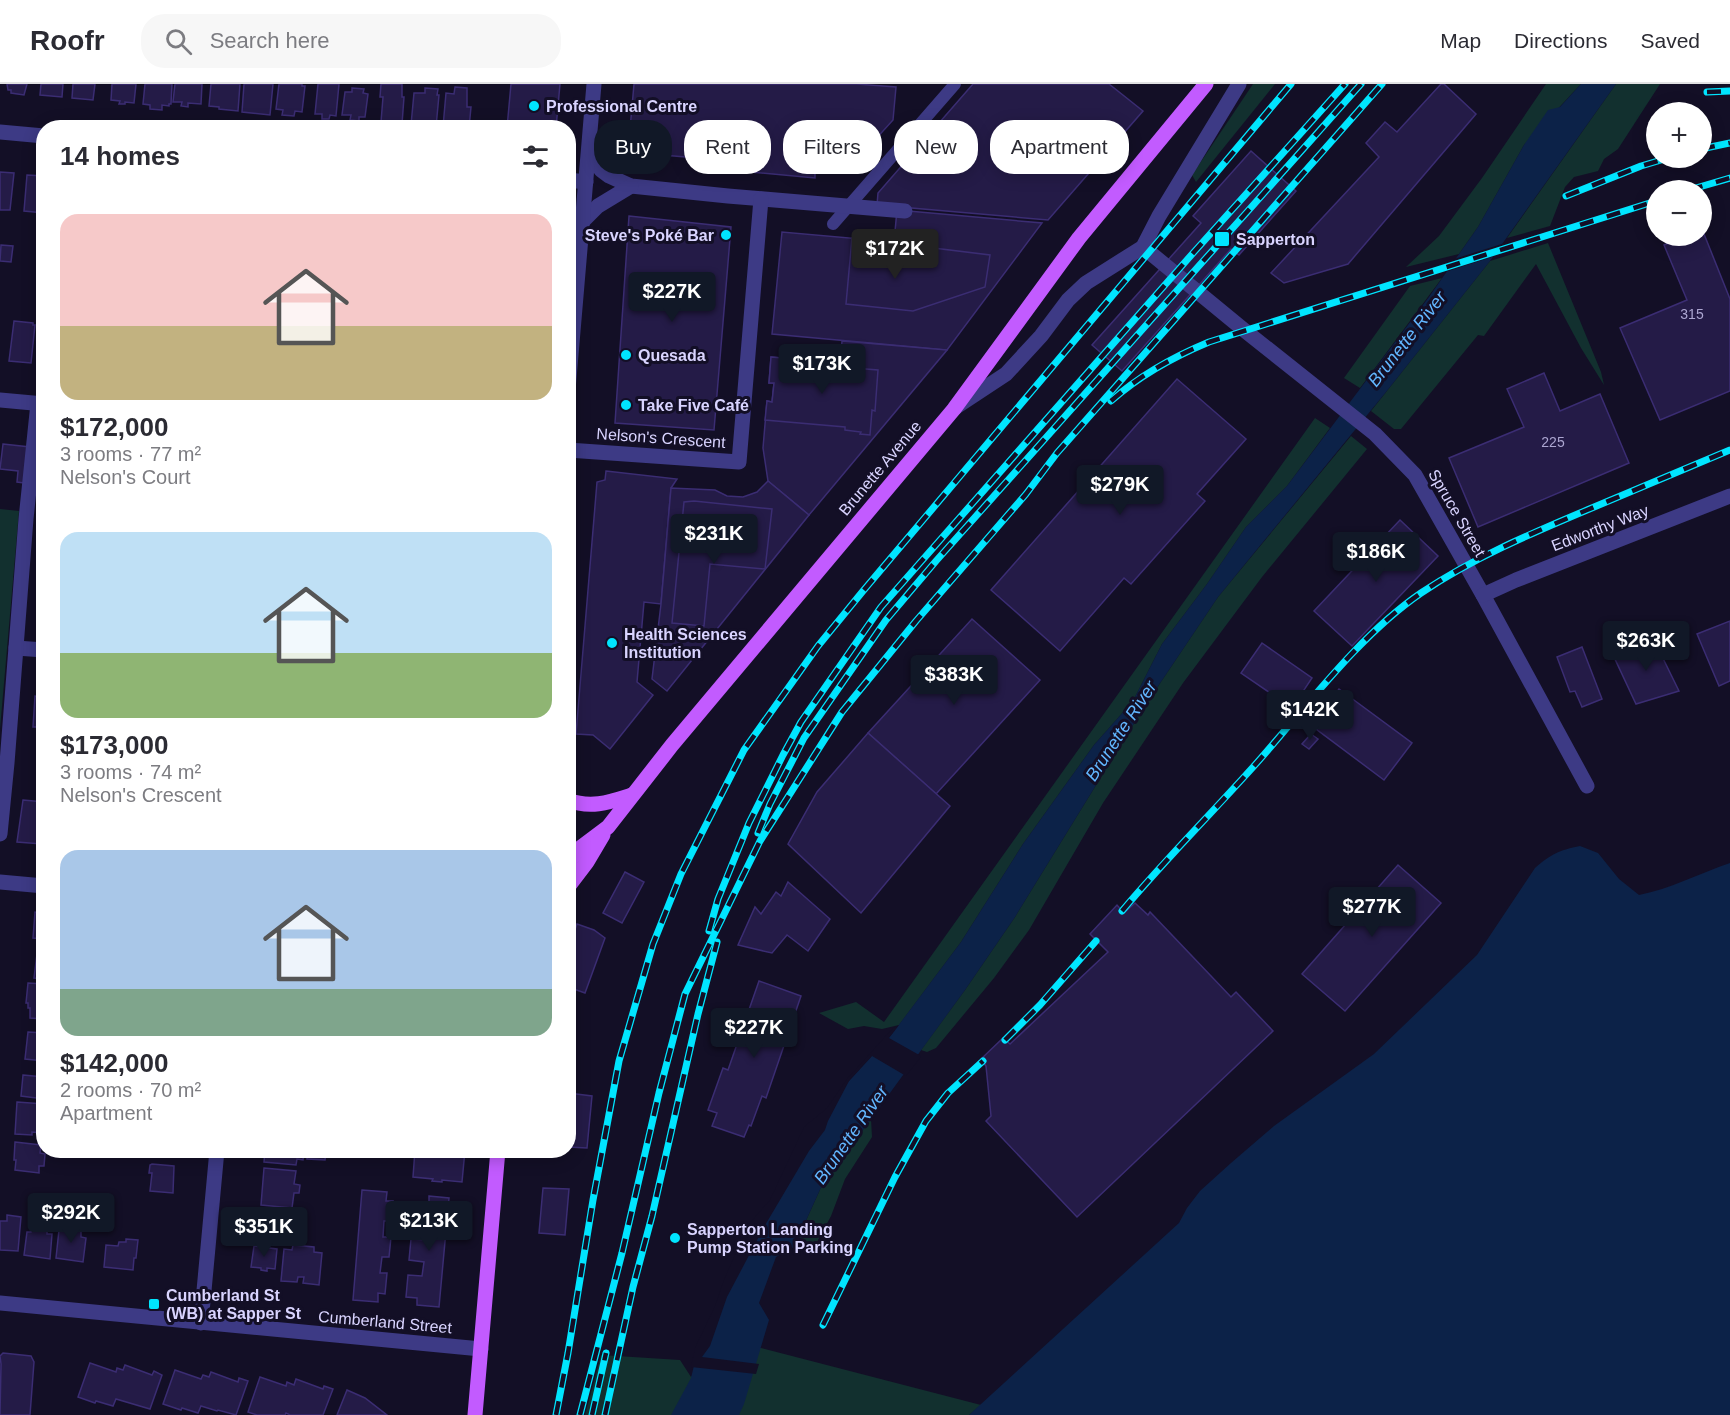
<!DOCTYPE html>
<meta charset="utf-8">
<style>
body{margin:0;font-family:Arial,sans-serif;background:#f7f7f7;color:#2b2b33;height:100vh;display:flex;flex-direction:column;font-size:22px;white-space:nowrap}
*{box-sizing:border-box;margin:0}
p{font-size:20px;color:#7c7c81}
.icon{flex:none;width:33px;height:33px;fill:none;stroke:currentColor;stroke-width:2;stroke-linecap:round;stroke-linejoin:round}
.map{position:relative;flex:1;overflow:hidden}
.panel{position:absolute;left:36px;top:36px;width:540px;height:1038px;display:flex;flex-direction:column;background:#fff;border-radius:24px;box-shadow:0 3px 15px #0003}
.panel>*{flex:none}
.guide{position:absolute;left:594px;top:36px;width:570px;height:54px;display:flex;gap:12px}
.controls{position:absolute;left:1646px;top:18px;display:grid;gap:12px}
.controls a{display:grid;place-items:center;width:66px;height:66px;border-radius:50%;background:#fff;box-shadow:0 3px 15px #0003;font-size:30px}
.price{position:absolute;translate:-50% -51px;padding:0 14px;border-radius:6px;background:#111827;color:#fff;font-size:20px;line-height:39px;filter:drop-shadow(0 2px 3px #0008)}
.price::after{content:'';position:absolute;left:50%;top:36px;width:18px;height:14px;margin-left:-9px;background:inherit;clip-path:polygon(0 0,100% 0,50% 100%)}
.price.current{background:#222;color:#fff}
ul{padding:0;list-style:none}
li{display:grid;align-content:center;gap:12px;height:318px;padding:0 24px}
li span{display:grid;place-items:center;height:186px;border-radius:18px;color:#555}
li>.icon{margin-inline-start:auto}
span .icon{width:108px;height:108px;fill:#fffc;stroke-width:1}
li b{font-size:26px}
h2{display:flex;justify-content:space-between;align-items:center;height:72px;padding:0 24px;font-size:26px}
.pill{padding:0 21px;border-radius:24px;background:#fff;box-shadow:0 3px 15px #0003;font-size:21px;line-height:54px}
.pill.current{background:#111827;color:#fff}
header{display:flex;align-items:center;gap:36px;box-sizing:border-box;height:84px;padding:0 30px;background:#fff;border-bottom:2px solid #e1e1e2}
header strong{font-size:28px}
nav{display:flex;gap:33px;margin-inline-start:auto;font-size:21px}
.search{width:420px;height:54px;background:#f7f7f7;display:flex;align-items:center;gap:15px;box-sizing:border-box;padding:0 21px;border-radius:24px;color:#7c7c81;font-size:22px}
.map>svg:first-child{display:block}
.green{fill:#12302f}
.water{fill:#0c2248}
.pier{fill:#130f26}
.building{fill:#241b47;stroke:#3b2d73;stroke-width:1.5}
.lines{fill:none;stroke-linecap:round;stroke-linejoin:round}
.pedestrian{stroke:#3d3a85;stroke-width:12}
.minor{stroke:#3d3a85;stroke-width:15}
.tertiary{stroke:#3d3a85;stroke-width:15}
.primary{stroke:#c25bff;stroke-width:15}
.rail-casing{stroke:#00e5ff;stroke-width:7}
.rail{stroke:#130f26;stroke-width:4.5;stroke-dasharray:14;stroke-linecap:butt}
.poi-dot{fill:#00e5ff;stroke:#130f26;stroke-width:2}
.labels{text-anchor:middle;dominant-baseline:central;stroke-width:6;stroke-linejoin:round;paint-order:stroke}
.number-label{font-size:14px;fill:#aca6d1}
.poi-label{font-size:16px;font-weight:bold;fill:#d9d4ff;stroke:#130f26;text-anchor:start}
.street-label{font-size:16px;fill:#d9d4ff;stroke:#130f26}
.water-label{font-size:18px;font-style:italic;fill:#62b6ff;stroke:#130f26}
</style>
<header>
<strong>Roofr</strong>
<div class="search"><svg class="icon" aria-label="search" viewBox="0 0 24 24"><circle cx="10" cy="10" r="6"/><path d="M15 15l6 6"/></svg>Search here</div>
<nav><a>Map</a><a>Directions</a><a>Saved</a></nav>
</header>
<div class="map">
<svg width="1730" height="1331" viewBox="0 0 1730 1331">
<rect width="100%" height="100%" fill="#130f26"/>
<g class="green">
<polygon points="1253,0 1275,0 1196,98 1192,91"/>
<polygon points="1546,0 1581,0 1524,61 1478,143 1459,170 1406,183 1439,152 1482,94"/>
<polygon points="1616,0 1660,0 1618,65 1604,75 1598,87 1574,93 1565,103 1550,142 1507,154"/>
<polygon points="1548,159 1601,288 1604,301 1581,264 1536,180 1484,252 1478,251 1401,345 1394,345 1371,327 1490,177"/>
<polygon points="1442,194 1360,304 1344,294 1410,202"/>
<polygon points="1315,334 1330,344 1287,402 1246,443 1207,500 1162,560 1133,617 1094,661 1023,760 961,858 899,941 882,945 864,942 848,945 819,929 856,918 884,938"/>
<polygon points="1351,352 1367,365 1262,493 1183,599 1103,719 1029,846 994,894 936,964 927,968 921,966 965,906 1015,833 1144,623 1218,513"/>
<polygon points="0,425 19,427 0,645"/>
<polygon points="871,1035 872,1053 845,1095 831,1132 811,1169 794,1163 823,1099"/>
<polygon points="710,1262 693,1331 585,1331 601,1271 680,1276 691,1293"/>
<polygon points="760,1264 761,1264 981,1321 969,1331 727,1331"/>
</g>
<g class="water">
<polygon points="1581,0 1616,0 1490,177 1386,308 1218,513 1144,623 1015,833 965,906 871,1035 823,1099 794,1163 776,1173 759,1219 769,1236 744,1320 739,1331 671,1331 691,1294 698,1265 772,1118 829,1026 849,997 892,950 961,858 1023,760 1094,661 1133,617 1162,560 1207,500 1246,443 1287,402 1429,213 1478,143 1524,61 1548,26 1560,23"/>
<path d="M1580,762l18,7 21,26 20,16c31,-6 61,-22 91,-32v552h-761l210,-192 8,-15 13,-17 31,-28 43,-37 100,-72 103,-99 58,-87c16,-14 25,-18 45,-22z"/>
</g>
<g class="pier">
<polygon points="1508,158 1498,171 1442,189 1451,176"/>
<polygon points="899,941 889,954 921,972 920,974 906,992 872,972 849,997 828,1037 825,1046 809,1067 764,1143 727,1213 710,1262 702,1273 759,1280 756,1290 691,1283 695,1264 715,1222 724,1196 748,1141 770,1116 804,1043 827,1024 847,995 893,944"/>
</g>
<g class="building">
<polygon points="7,0 27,0 24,11 11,9 11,6 8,6"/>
<polygon points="41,0 63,0 62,13 40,11"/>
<polygon points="73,0 95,0 93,16 72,14"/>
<polygon points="112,0 136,0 134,19 125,18 125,20 119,20 120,17 111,16"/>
<polygon points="145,0 172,0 171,20 169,20 169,22 162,21 162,26 150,25 150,21 143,20"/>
<polygon points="175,0 202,0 201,20 188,19 188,23 181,22 182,18 173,18"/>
<polygon points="211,0 240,0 238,27 219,25 219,23 209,22"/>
<polygon points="244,0 273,0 270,31 242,28"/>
<polygon points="279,0 302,0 302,2 305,2 302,28 295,27 294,32 282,31 283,26 276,25"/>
<polygon points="318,0 339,0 336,32 330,31 329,35 322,35 322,30 315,30"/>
<polygon points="381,0 402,0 402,13 404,13 402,40 396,40 396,44 388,43 388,38 381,38 383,13 380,13"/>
<polygon points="511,0 560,0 556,44 507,44"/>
<polygon points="634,0 857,0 896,3 893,36 845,89 815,86 815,94 696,83 697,74 628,68"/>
<polygon points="973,0 1109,0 1143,27 1048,136 877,121 878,109"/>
<polygon points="1441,0 1444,0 1476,30 1348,180 1284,199 1271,189 1379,73 1366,59 1385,38 1397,48"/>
<polygon points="455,3 467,4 467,23 471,23 469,44 443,43 446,9 454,10"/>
<polygon points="352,4 364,5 363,9 368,10 365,33 359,33 359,37 350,36 351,31 342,31 345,8 352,8"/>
<polygon points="425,4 438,5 437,11 439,11 436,43 411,41 414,9 425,9"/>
<polygon points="1251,67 1296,107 1239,171 1231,165 1122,287 1092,261 1201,139 1193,132"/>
<polygon points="0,88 14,89 10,126 0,126"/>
<polygon points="27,91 44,92 44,129 24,127"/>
<polygon points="897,126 1042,139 947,266 772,250 782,148 894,158"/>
<polygon points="629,132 731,143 714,346 615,339"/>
<polygon points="1702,145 1730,215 1730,307 1660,336 1620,244 1687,216 1664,161 1687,152 1701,152"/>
<polygon points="852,154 990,171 985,203 913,227 846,220"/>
<polygon points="1,161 13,162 11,178 0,177"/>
<polygon points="14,237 33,239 33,241 35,241 31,279 9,277"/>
<polygon points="41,255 44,255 44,282 39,282"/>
<polygon points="842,257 947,266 809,431 768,397 763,364 767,317 772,318 774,299 769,299 771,273 804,276 803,280 840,283"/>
<polygon points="771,273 804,276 803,280 878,286 875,327 872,326 870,351 860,350 861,348 845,346 845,343 765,336 767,317 772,318 774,299 769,299"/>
<polygon points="1544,289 1560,327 1600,310 1629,379 1478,443 1449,374 1524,343 1507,305"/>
<polygon points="1177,295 1246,355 1197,410 1205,417 1131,500 1124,494 1060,567 991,506"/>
<polygon points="3,360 30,363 24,399 17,398 18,387 0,385"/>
<polygon points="606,387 677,395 671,404 661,520 644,518 637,598 653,611 610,665 593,651 576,650 597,398 605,396"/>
<polygon points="768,397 809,431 667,607 652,595 661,520 671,404 715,406 727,412 743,413 757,408"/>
<polygon points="694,417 772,425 765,485 710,480 704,542 672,539 684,418"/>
<polygon points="1400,436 1438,472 1352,562 1314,527"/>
<polygon points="972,535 1040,596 936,710 868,649"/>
<polygon points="1730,537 1730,597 1719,602 1697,550"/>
<polygon points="1653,554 1679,607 1636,620 1614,573"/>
<polygon points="1262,559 1312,594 1292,624 1241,589"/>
<polygon points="1582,563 1602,615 1582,623 1575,607 1570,608 1557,573"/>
<polygon points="1339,605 1412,659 1384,696 1312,642"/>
<polygon points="43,610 44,643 33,643 35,612 43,613"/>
<polygon points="868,649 950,722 861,829 788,760 817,708"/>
<polygon points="1311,650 1318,655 1309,665 1302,660"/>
<polygon points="23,716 44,718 42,760 17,758"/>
<polygon points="1398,781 1441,819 1345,927 1302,890"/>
<polygon points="625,788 644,798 622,839 603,829"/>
<polygon points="788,798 830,835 808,867 787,851 772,869 738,861 755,823 761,830 776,808 781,812"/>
<polygon points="1135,819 1148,831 1150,828 1231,913 1236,908 1273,947 1077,1133 986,1037 991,1032 986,982 981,975 1003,954 1010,960 1108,868 1090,850 1117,821 1124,829"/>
<polygon points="41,823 44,823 44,855 33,854 35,828 41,829"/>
<polygon points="577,840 594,846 605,854 585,909 568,903 568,865"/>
<polygon points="38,862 44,862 44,895 34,894"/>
<polygon points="759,897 801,912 766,1014 762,1012 751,1042 749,1041 744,1053 712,1042 717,1029 708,1026 723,984 728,986"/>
<polygon points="28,899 44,900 44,935 30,934 30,924 28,924 28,919 26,919"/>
<polygon points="28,948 44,949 44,977 25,975"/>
<polygon points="23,991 44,993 44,1015 21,1012"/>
<polygon points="568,1009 592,1012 587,1064 568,1063"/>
<polygon points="17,1018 44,1020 43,1049 32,1048 32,1051 15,1050"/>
<polygon points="15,1058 41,1061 40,1069 45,1070 44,1082 39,1082 39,1089 15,1086 16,1076 14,1076"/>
<polygon points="265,1066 304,1066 303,1076 297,1075 296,1081 264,1078"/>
<polygon points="308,1066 326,1066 325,1076 307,1075"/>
<polygon points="415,1066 465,1066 462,1098 442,1096 442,1098 432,1097 433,1095 413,1093"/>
<polygon points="152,1080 174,1082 173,1109 150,1107 152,1089 149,1089 150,1081"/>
<polygon points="264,1084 296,1087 294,1100 300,1101 299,1109 294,1109 292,1124 261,1121"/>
<polygon points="543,1104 569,1105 565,1151 539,1149"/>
<polygon points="362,1106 387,1108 386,1117 393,1117 391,1137 384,1137 383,1153 391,1153 389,1173 382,1173 380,1189 387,1189 385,1210 378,1209 378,1218 353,1216"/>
<polygon points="429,1112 449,1114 439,1223 417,1221 417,1214 406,1213 408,1191 422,1192 424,1178 409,1176 411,1155 426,1156 427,1141 412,1140 414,1119 429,1120"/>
<polygon points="259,1125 275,1127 274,1139 258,1137"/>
<polygon points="7,1131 21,1133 18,1167 0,1166 0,1137 7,1137"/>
<polygon points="71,1138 81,1140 81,1153 86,1154 83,1178 56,1174 59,1146 70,1147"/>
<polygon points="32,1142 47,1144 47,1150 52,1150 50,1175 24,1171 27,1148 31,1148"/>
<polygon points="126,1155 138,1156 136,1174 134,1174 133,1186 104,1183 106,1161 118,1162 119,1158 126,1158"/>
<polygon points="293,1161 314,1163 314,1168 322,1169 319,1201 303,1199 304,1193 298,1193 297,1198 281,1197 284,1165 292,1166"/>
<polygon points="254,1162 277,1165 275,1185 267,1184 267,1187 261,1186 261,1184 251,1183"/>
<polygon points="3,1269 31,1272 34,1278 30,1331 0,1331 1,1280 0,1272"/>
<polygon points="90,1279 116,1288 117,1284 123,1286 125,1281 152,1291 154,1287 162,1291 150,1325 116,1315 113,1322 96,1317 95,1319 78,1313"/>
<polygon points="175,1286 201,1295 203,1291 209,1293 211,1288 238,1298 239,1294 248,1297 236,1331 218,1326 217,1327 201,1322 198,1329 182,1324 181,1326 163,1320"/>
<polygon points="260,1293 286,1302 287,1298 294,1301 296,1295 323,1305 324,1302 333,1305 323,1331 290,1331 286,1329 285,1331 257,1331 248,1328"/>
<polygon points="347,1306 365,1314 387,1331 337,1331"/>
</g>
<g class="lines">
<polyline class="pedestrian" points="833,140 955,0"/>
<g class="minor">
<polyline points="0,48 44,52"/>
<polyline points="589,67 601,86 609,92 631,102 728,112 905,127"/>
<polyline points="568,96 586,98"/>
<polyline points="582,138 598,122 631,102"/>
<polyline points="1143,163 1244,246 1375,350 1415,391 1483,511 1587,702"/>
<polyline points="0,316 44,320"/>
<polyline points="956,323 1006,290 1041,252 1068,216 1086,199 1143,163 1159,132 1239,0"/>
<polyline points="568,366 739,378 761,115"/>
<polyline points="1483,511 1516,496 1730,412"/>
<polyline points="16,564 44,566"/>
<polyline points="0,750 7,679 26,435 38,319"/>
<polyline points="0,798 44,802"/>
<polyline points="0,1219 481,1265"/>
<polyline points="201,1239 217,1066"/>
</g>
<polyline class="tertiary" points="568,306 594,0"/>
<g class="primary">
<path d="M568,716c23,9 42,2 64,-5"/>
<polyline points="568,779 580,764 608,743 672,661 954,325 1079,154 1206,0"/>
<polyline points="568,803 587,778 603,751"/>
<polyline points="475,1331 498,1066"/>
</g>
<g class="rail-casing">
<g id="rail">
<polyline points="1707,8 1730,7"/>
<polyline points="1701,65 1730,59"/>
<polyline points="1689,106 1730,94"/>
<polyline points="1566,112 1641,82 1668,74"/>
<path d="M1111,317c29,-26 62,-44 98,-59l447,-141"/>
<polyline points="758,749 770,720 804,654 886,536 936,477 1361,0"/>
<path d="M1122,827c42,-50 88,-96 132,-145 51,-57 103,-129 167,-173 52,-35 109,-59 166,-83 48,-20 95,-40 143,-60"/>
<polyline points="709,847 718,815 749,739 783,671 801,638 881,523 1194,168 1345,0"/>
<polyline points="1005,956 1040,921 1096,857"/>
<polyline points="823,1241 895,1093 926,1037 948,1009 983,977"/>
<polyline points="556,1331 568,1269 593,1116 619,977 653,860 681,790 744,666 818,562 863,507 1291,0"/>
<polyline points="580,1331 622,1169 659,1009 685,910 760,757 842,628 916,537 1026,410 1057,369 1382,0"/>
<polyline points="592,1331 606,1269"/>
<polyline points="605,1331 633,1203 652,1132 698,930 717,858"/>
</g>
</g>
<use href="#rail" class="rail"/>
</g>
<g class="poi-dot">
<circle cx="534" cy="22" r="6"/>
<circle cx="726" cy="151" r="6"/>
<rect x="1214" y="147" width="16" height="16" rx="3"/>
<circle cx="626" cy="271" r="6"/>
<circle cx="626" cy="321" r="6"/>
<circle cx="612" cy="559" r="6"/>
<circle cx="675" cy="1154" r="6"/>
<rect x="148" y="1214" width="12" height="12" rx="3"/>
</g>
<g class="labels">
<g class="number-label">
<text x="1692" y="230">315</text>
<text x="1553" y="358">225</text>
</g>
<g class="poi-label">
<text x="546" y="22">Professional Centre</text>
<text x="714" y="151" text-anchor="end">Steve's Poké Bar</text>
<text x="1236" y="155">Sapperton</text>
<text x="638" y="271">Quesada</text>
<text x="638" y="321">Take Five Café</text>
<text x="624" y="550">Health Sciences<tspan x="624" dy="18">Institution</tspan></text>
<text x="687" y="1145">Sapperton Landing<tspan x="687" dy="18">Pump Station Parking</tspan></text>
<text x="166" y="1211">Cumberland St<tspan x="166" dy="18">(WB) at Sapper St</tspan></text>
</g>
<g class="street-label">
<text transform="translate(661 354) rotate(4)">Nelson's Crescent</text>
<text transform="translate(880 384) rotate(-50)">Brunette Avenue</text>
<text transform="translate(1457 429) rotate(60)">Spruce Street</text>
<text transform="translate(1600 444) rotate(-21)">Edworthy Way</text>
<text transform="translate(385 1238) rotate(5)">Cumberland Street</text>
</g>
<g class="water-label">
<text transform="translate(1407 255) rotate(-52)">Brunette River</text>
<text transform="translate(1121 647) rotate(-57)">Brunette River</text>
<text transform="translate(851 1051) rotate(-55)">Brunette River</text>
</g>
</g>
</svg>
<div class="controls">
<a>+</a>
<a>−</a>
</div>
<b class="price current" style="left:895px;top:196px">$172K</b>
<b class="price" style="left:672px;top:239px">$227K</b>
<b class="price" style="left:822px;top:311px">$173K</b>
<b class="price" style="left:1120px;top:432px">$279K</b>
<b class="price" style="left:714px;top:481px">$231K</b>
<b class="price" style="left:1376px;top:499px">$186K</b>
<b class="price" style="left:1646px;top:588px">$263K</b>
<b class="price" style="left:954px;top:622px">$383K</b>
<b class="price" style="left:1310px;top:657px">$142K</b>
<b class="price" style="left:1372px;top:854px">$277K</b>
<b class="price" style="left:754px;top:975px">$227K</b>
<b class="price" style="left:71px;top:1160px">$292K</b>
<b class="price" style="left:429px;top:1168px">$213K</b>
<b class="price" style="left:264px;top:1174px">$351K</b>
<div class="guide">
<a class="pill current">Buy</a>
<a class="pill">Rent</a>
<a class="pill">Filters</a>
<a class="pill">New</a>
<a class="pill">Apartment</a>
</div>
<section class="panel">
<h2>14 homes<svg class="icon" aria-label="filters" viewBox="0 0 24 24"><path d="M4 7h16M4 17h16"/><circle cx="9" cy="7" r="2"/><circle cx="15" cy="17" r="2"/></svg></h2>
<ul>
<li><span style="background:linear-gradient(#f6c9c9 60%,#c2b280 0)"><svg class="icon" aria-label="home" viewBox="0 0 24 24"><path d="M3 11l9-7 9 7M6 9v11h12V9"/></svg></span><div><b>$172,000</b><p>3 rooms · 77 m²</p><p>Nelson's Court</p></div></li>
<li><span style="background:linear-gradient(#bfe0f5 65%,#8fb573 0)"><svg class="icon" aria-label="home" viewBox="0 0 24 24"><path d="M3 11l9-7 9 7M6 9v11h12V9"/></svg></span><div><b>$173,000</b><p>3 rooms · 74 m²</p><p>Nelson's Crescent</p></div></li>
<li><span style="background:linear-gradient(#a9c7e8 75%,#7fa58c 0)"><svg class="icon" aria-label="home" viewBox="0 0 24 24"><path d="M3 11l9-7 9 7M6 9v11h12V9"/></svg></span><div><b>$142,000</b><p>2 rooms · 70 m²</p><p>Apartment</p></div></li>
</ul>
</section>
</div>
